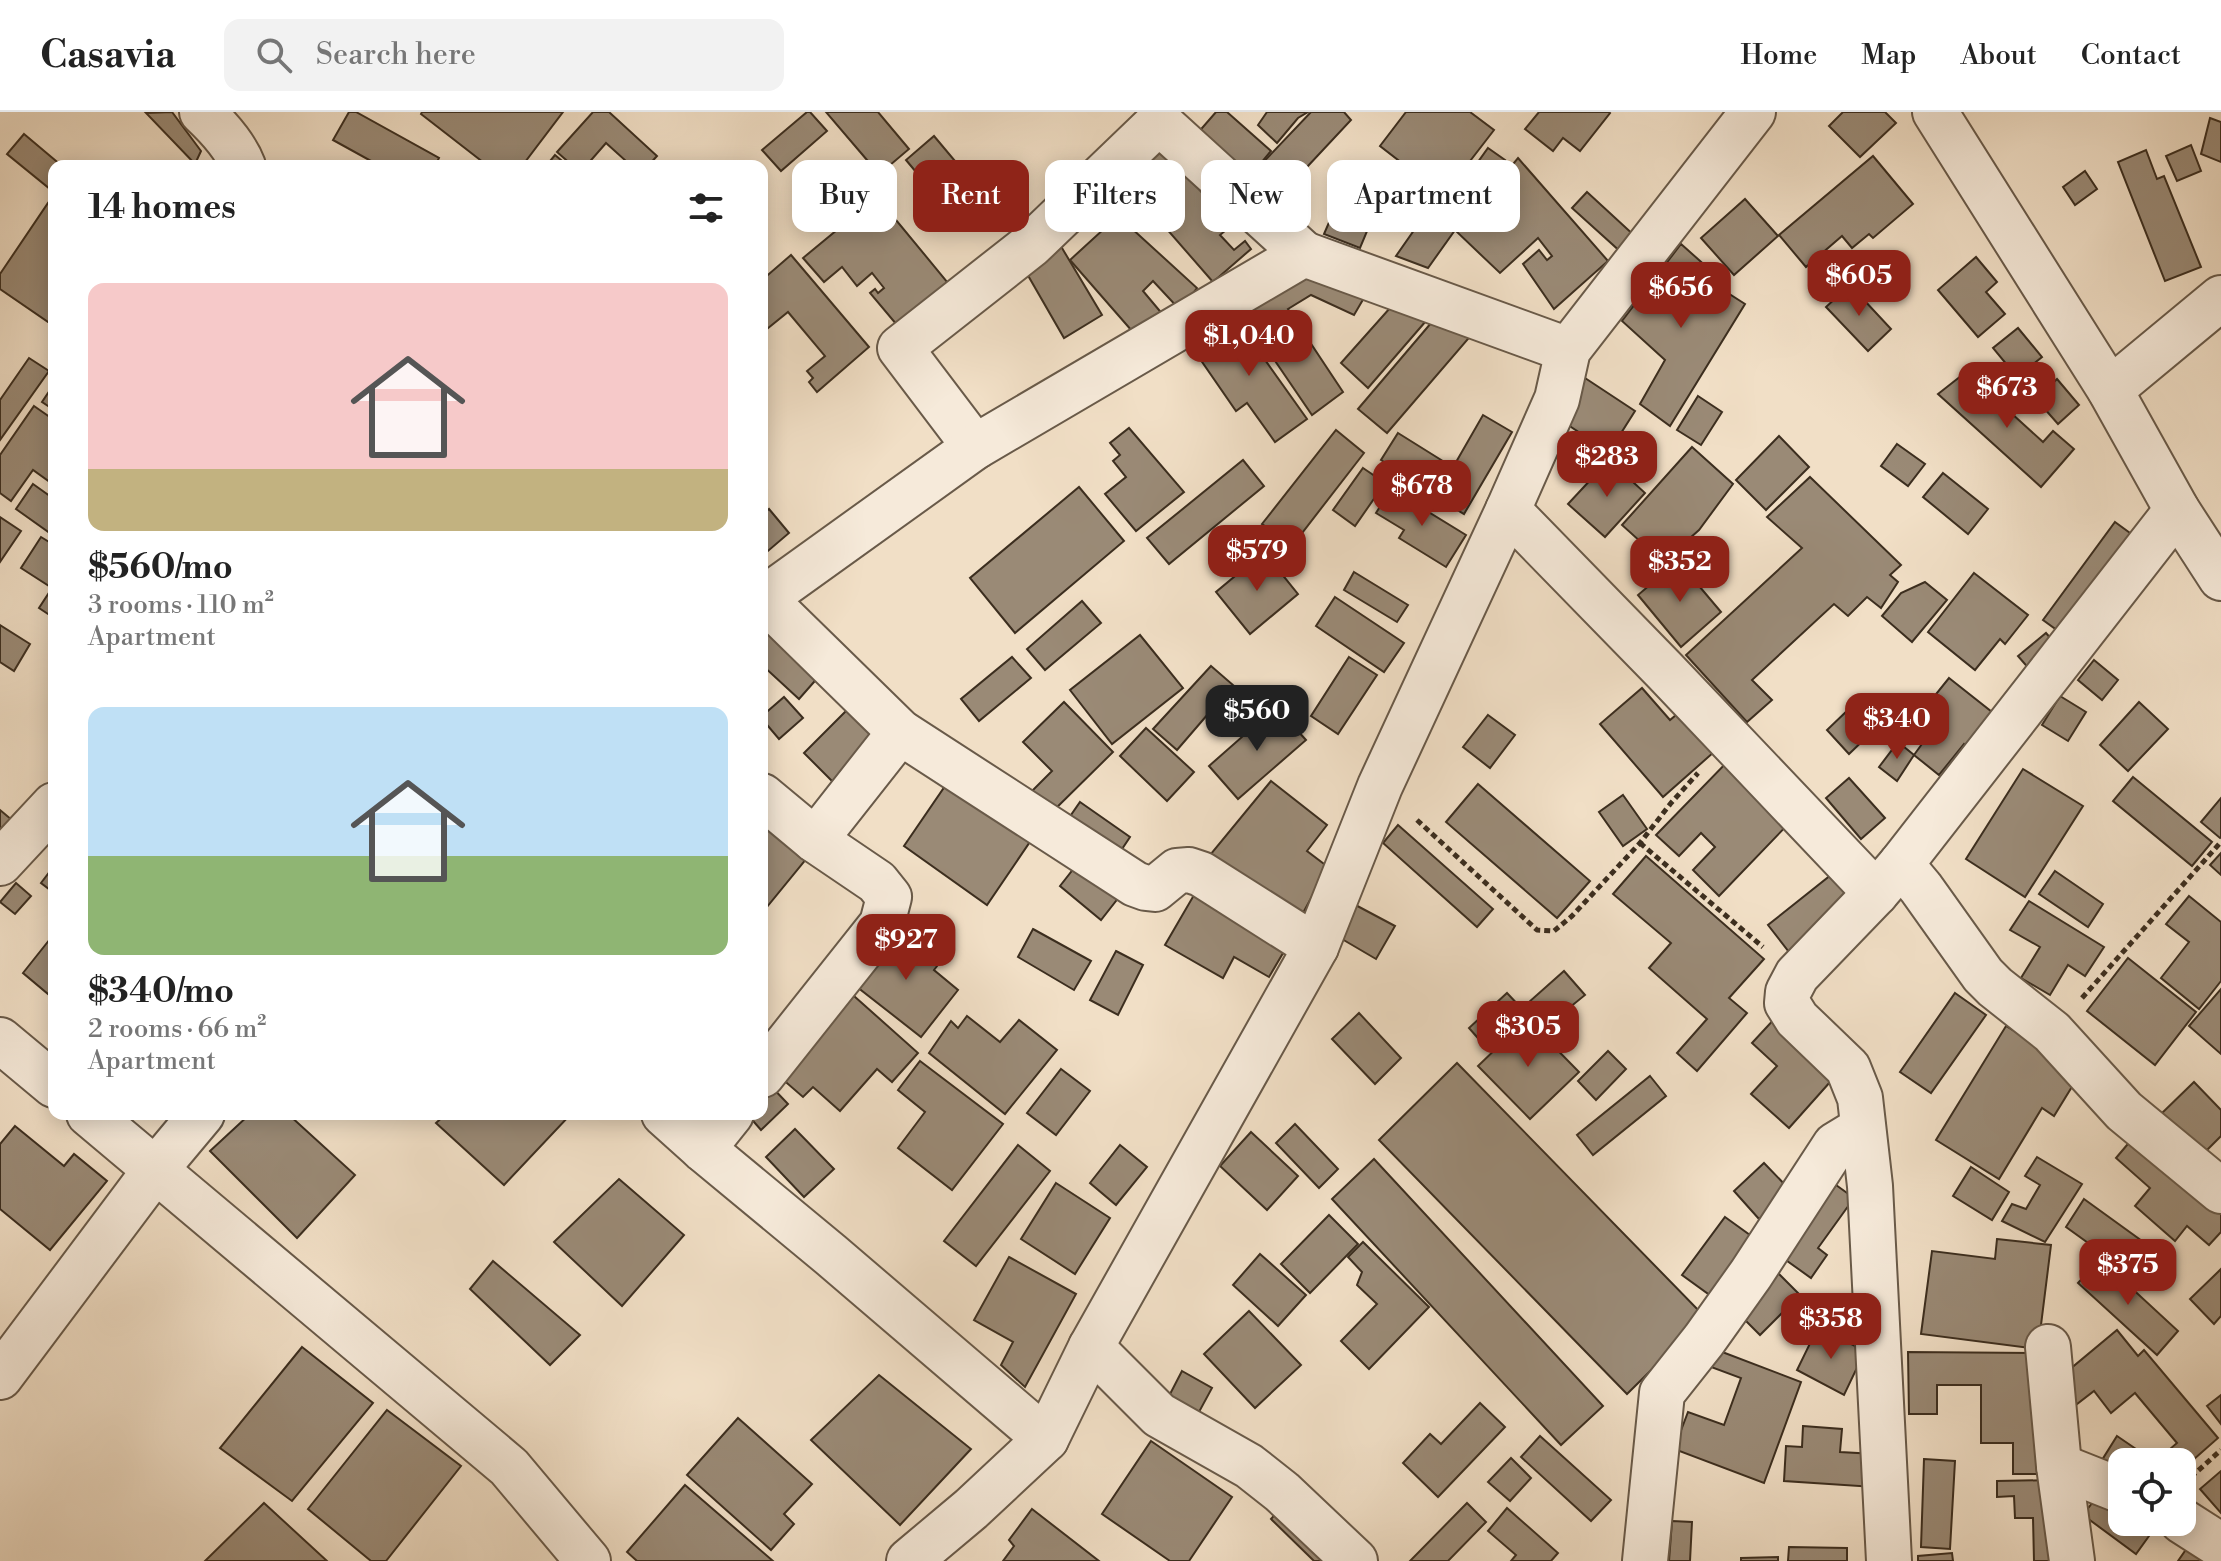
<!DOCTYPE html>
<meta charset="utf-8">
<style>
body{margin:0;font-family:"Libre Bodoni",serif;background:#f2f2f2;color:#222;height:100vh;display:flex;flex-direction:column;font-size:30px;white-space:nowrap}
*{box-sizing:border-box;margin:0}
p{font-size:26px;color:#767676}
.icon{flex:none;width:44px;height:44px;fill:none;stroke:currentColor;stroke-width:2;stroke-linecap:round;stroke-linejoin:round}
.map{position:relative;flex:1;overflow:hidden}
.drawer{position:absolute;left:48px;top:48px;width:720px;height:960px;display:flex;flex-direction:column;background:#fff;border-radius:16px;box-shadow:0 4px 20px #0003}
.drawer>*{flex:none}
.top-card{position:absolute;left:792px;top:48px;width:760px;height:72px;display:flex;gap:16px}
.fabs{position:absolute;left:2108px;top:1336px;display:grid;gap:16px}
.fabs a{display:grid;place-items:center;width:88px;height:88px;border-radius:16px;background:#fff;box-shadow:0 4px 20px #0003;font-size:40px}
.price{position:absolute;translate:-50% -68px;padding:0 18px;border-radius:16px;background:#8f2418;color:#fff;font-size:26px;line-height:52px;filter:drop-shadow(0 2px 4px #0008)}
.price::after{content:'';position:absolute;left:50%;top:48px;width:24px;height:18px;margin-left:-12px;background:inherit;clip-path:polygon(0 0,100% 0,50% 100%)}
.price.active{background:#222;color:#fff}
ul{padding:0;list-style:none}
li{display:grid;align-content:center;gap:16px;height:424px;padding:0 40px}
li span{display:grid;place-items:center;height:248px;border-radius:16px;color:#555}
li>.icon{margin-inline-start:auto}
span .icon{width:144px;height:144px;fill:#fffc;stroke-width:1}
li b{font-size:34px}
h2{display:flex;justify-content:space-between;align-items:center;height:96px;padding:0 40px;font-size:34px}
.pill{padding:0 28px;border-radius:16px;background:#fff;box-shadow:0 4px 20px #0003;font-size:28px;line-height:72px}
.pill.active{background:#8f2418;color:#fff}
header{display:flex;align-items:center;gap:48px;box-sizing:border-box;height:112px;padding:0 40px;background:#fff;border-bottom:2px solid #e0e0e0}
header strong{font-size:38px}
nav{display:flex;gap:44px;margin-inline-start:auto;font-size:28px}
.search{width:560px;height:72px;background:#f2f2f2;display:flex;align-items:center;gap:20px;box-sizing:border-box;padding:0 28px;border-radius:16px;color:#767676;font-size:30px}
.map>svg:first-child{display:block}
.building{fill:#9a8a76;stroke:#3c2e1f;stroke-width:2}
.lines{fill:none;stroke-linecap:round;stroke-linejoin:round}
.minor-casing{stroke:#695a49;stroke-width:48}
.path{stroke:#3c2e1f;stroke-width:5;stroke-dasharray:6 4;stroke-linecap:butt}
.minor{stroke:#f6eada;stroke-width:44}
</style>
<header>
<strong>Casavia</strong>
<div class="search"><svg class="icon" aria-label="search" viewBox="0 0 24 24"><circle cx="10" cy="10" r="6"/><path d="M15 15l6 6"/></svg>Search here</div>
<nav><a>Home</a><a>Map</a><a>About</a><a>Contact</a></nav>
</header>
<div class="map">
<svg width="2221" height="1449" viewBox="0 0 2221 1449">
<rect width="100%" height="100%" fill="#f1dfc6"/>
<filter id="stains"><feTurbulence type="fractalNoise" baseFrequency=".0025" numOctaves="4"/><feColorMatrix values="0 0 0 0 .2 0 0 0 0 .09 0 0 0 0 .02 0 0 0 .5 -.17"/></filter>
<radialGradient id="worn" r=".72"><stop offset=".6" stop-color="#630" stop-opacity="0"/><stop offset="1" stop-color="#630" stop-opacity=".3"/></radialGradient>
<g class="building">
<polygon points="172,0 201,39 195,52 146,1"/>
<polygon points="349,0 356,0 439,46 435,54 380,54 333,28"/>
<polygon points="422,0 563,0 522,54 488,54 421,2"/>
<polygon points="593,0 609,0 657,44 648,54 622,54 626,49 606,31 586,54 573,54 557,40"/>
<polygon points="807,0 810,0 827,19 781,59 762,38"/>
<polygon points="826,0 878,0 909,37 857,81 845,67 867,48"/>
<polygon points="1216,0 1227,0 1271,39 1247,68 1196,23"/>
<polygon points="1267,0 1308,0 1298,6 1277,31 1258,13"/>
<polygon points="1311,0 1344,0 1351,8 1278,86 1252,62"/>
<polygon points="1406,0 1470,0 1494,18 1453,71 1443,62 1433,75 1380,34"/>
<polygon points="1539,0 1609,0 1610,1 1580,39 1563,26 1553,39 1525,17"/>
<polygon points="1843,0 1885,0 1896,11 1860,45 1829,14"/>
<polygon points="2210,6 2221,10 2221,50 2201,42"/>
<polygon points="24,22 62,54 54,54 54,72 50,77 7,42"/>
<polygon points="934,24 981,80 952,103 906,48"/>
<polygon points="2191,33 2201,59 2177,69 2166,44"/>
<polygon points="1162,34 1231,114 1220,123 1234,138 1245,129 1251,137 1213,170 1124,68"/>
<polygon points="1488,36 1505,48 1428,156 1396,144 1445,74 1455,82"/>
<polygon points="2146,38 2157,67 2164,64 2201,155 2165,169 2118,50"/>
<polygon points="555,43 568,54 546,54"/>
<polygon points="1873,44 1913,92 1873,126 1869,122 1852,136 1842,124 1806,155 1779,123"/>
<polygon points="1518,46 1608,149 1554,197 1523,152 1539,138 1547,148 1552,144 1538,126 1500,161 1457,120"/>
<polygon points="2085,59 2097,77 2075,93 2063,75"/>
<polygon points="1587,80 1637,126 1622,141 1572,96"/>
<polygon points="877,85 948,171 897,213 870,181 875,177 878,181 884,176 872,161 857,174 842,155 824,170 803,146"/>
<polygon points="1340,85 1375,100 1360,136 1324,122"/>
<polygon points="1745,87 1778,124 1734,163 1701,126"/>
<polygon points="48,91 54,95 54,214 0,177 0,162"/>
<polygon points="1118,104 1197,176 1180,198 1153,169 1143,179 1164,204 1139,227 1070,148"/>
<polygon points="1059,131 1102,203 1064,226 1022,153"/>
<polygon points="1681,132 1708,156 1693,174 1705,183 1712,171 1745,192 1670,314 1640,292 1665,248 1622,209"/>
<polygon points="791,143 869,235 817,280 809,270 813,266 807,259 825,244 788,200 762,221 762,168"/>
<polygon points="1976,145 1997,170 1986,180 2005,202 1978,225 1938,178"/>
<polygon points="1302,158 1368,179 1354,203 1311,183 1288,197 1343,280 1312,303 1239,196"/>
<polygon points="1850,173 1891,217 1868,239 1826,195"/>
<polygon points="1398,187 1432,202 1368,276 1341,251"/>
<polygon points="1231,200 1307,307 1275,330 1247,291 1236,299 1198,244 1213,234 1203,220"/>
<polygon points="1437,204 1474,220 1387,321 1358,297"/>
<polygon points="2018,216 2042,245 2017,265 1993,236"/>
<polygon points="29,246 49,259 0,328 0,288"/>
<polygon points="1966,260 2043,330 2053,319 2074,337 2041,375 1938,282"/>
<polygon points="1585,266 1635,299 1609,340 1559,307"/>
<polygon points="2057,267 2079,293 2058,312 2036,287"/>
<polygon points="54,272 54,298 42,290"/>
<polygon points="1698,284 1722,300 1701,333 1677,318"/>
<polygon points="34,294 54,308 54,373 33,358 11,389 0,381 0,343"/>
<polygon points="1483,303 1512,320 1464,402 1436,385"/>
<polygon points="1129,316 1184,380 1136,419 1105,382 1126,365 1113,349 1120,343 1110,331"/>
<polygon points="1336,318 1364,341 1292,434 1262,412"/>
<polygon points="1398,321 1446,351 1430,378 1381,348"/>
<polygon points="1779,324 1809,355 1766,398 1736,368"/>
<polygon points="1897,332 1925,352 1908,374 1881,354"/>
<polygon points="1692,335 1733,372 1699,418 1663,450 1622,413"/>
<polygon points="1243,348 1264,374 1169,452 1147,426"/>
<polygon points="1609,348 1645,381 1605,425 1568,392"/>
<polygon points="1363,356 1385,371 1355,414 1333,398"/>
<polygon points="1943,361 1988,397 1968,422 1923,385"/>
<polygon points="1810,365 1901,453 1890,463 1898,470 1881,496 1867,485 1848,504 1834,492 1752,568 1772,588 1747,610 1686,543 1802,436 1767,405"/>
<polygon points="33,372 54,387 54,424 16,397"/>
<polygon points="1079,375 1124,429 1015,521 970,466"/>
<polygon points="1391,377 1466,423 1446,455 1399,426 1404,418 1376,401"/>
<polygon points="769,397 789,421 762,444 762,403"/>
<polygon points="0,405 21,419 0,450"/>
<polygon points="2115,410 2145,432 2072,529 2043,508"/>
<polygon points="41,425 54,433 54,506 39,496 52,476 21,456"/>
<polygon points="1264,440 1298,482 1250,522 1216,480"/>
<polygon points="1678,449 1721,500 1681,535 1638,483"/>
<polygon points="1354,460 1408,493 1397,510 1344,478"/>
<polygon points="1974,461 2028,503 2005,532 2000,527 1975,558 1928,520"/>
<polygon points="1925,470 1947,488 1912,530 1882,504 1901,481"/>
<polygon points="1335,485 1404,531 1384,560 1316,514"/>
<polygon points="1082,489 1101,511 1045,558 1027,537"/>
<polygon points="0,513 30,532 14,559 0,550"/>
<polygon points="766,513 821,562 799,587 762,553 762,517"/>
<polygon points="2046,521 2065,543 2037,566 2018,544"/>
<polygon points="1140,523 1183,576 1112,632 1070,578"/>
<polygon points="1012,545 1031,566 979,609 961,587"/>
<polygon points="1349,545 1377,563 1338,622 1311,604"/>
<polygon points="2094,548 2118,568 2102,588 2078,568"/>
<polygon points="1211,554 1233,573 1177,638 1153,617"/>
<polygon points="1949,566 1997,604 1970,638 1964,632 1939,663 1914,643 1935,614 1920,602"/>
<polygon points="1642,576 1670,608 1689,592 1723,632 1663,685 1600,612"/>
<polygon points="2060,584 2086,600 2068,629 2042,613"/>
<polygon points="784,585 803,606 779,627 762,607 762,604"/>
<polygon points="1064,590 1113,640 1044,708 1024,687 1052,659 1023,630"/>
<polygon points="2139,590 2168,617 2128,659 2100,633"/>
<polygon points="852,593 890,631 842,679 804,641"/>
<polygon points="1276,595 1306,628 1238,687 1209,654"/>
<polygon points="1850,596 1872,620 1849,642 1827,618"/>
<polygon points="1488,603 1515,623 1490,656 1463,635"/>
<polygon points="1146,616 1194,660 1167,689 1120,644"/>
<polygon points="1898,630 1914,643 1897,669 1879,655"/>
<polygon points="1732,645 1795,705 1719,784 1693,758 1715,735 1701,721 1679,744 1656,723"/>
<polygon points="2023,657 2083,694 2025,785 1966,747"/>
<polygon points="954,661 1038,718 987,793 904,734"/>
<polygon points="2133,665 2212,730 2192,754 2113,689"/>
<polygon points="1849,666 1885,706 1861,727 1826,686"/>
<polygon points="1271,669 1327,713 1307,739 1328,755 1297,812 1210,743"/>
<polygon points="1478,672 1590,769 1557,806 1446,710"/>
<polygon points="1623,683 1647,717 1623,734 1599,700"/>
<polygon points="2221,686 2221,725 2220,726 2201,710"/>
<polygon points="1080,690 1130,725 1112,752 1062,716"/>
<polygon points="0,698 12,708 0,722"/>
<polygon points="771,706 812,740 762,801 762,716"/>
<polygon points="1398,713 1493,797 1477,815 1383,731"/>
<polygon points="2221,741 2221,763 2210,753"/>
<polygon points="1646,744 1764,847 1729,886 1747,901 1697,959 1677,941 1707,907 1649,856 1671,831 1613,782"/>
<polygon points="1082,746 1123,780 1101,808 1060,774"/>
<polygon points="54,754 54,781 41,771"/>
<polygon points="1841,755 1862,781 1789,840 1768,813"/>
<polygon points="2055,759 2103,792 2088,815 2039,782"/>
<polygon points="16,771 31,784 15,802 0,790"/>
<polygon points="1194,783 1286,836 1269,865 1234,845 1223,866 1165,833"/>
<polygon points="2189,784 2221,810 2221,869 2199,897 2161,866 2189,830 2166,812"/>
<polygon points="1348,789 1395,814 1376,847 1330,820"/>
<polygon points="2029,789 2104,835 2085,864 2068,853 2050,883 2021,866 2040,835 2010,818"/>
<polygon points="897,813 941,849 934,858 958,878 921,925 852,871"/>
<polygon points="1033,817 1091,849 1074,878 1018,845"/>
<polygon points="54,822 54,887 23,861"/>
<polygon points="1116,839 1143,853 1118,903 1090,888"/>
<polygon points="2128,846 2196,900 2155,953 2087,899"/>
<polygon points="1564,859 1585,883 1548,913 1529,890"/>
<polygon points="845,876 918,941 892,970 877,957 840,999 813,975 803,985 773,959"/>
<polygon points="2221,877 2221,942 2189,914"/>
<polygon points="1507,881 1523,898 1484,933 1469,916"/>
<polygon points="1955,881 1986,903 1931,981 1900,960"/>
<polygon points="1359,901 1401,946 1375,972 1332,927"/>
<polygon points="967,904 1000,930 1019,908 1057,938 1005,1002 929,941 951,909 958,916"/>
<polygon points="1777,904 1839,960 1789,1016 1751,982 1777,954 1752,931"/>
<polygon points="1527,907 1579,960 1530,1007 1478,954"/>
<polygon points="2006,914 2081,960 2054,1004 2042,996 1999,1067 1936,1028"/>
<polygon points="1608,939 1626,957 1596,988 1578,969"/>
<polygon points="920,949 1003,1012 952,1078 898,1036 925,1000 898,978"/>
<polygon points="1457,951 1705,1205 1627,1282 1379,1028"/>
<polygon points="1061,957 1090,979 1056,1023 1027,1001"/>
<polygon points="1650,964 1666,984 1593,1043 1577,1023"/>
<polygon points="767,970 788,992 761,1018 747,1002 762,1002 762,975"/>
<polygon points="2194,970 2221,998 2221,1024 2202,1043 2161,1002"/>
<polygon points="250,1002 288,1002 355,1063 297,1126 210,1039"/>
<polygon points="446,1002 571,1002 504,1073 436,1011"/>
<polygon points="1295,1012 1338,1057 1319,1076 1276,1031"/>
<polygon points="15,1014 64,1054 74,1042 107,1069 50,1138 0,1097 0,1032"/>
<polygon points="795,1017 834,1057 804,1085 766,1045"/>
<polygon points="1251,1020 1298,1064 1267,1098 1220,1054"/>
<polygon points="2138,1020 2221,1091 2221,1120 2209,1133 2187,1114 2175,1129 2135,1094 2150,1076 2116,1046"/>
<polygon points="1018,1033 1050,1059 976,1154 944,1129"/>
<polygon points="1120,1033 1147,1055 1116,1093 1090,1071"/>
<polygon points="2037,1045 2082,1072 2045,1130 2002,1109 2012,1092 2026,1097 2040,1073 2025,1064"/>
<polygon points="1374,1047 1603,1294 1561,1333 1332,1087"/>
<polygon points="1764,1051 1790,1078 1759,1107 1734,1079"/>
<polygon points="1971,1055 2009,1080 1992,1108 1953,1084"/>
<polygon points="619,1067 684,1123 622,1194 554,1130"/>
<polygon points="1056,1071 1110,1106 1075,1162 1021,1127"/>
<polygon points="1836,1073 1854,1086 1818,1136 1827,1143 1811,1166 1783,1146"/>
<polygon points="2084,1087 2142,1129 2123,1156 2066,1115"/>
<polygon points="1329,1103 1358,1132 1310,1181 1281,1152"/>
<polygon points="1725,1105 1761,1131 1718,1189 1682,1163"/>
<polygon points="1997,1127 2051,1133 2038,1237 1921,1222 1932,1139 1995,1147"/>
<polygon points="1363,1130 1429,1195 1369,1257 1341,1229 1377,1192 1357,1173 1362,1160 1348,1145"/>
<polygon points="1260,1142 1306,1183 1278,1214 1233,1173"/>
<polygon points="1009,1145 1076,1182 1025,1275 1001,1253 1013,1230 974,1208"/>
<polygon points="2100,1147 2178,1219 2157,1243 2078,1171"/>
<polygon points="493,1149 580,1223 550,1253 470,1177"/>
<polygon points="2221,1157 2221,1204 2214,1212 2190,1187"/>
<polygon points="1777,1160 1800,1183 1760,1223 1737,1200"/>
<polygon points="1249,1199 1301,1253 1255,1296 1204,1242"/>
<polygon points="1818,1215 1865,1239 1844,1283 1797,1258"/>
<polygon points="2117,1218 2138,1244 2144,1238 2218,1326 2185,1355 2170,1337 2177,1331 2135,1281 2111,1301 2094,1279 2077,1292 2057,1268"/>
<polygon points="302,1235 373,1291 292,1389 220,1336"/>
<polygon points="1717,1238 1801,1270 1764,1371 1674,1337 1688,1300 1724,1313 1741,1266 1711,1255"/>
<polygon points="1908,1240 2044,1241 2044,1362 2013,1362 2013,1331 1981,1331 1981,1273 1937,1273 1937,1302 1909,1302"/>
<polygon points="1182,1259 1212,1276 1199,1300 1169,1284"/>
<polygon points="879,1263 971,1337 900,1413 811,1328"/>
<polygon points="2221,1283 2221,1312 2207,1294"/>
<polygon points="1480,1291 1505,1315 1438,1385 1403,1351 1430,1322 1441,1332"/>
<polygon points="387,1298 461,1354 386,1449 371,1449 308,1397"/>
<polygon points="738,1306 812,1372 784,1402 794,1412 771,1438 687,1363"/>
<polygon points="1803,1314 1842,1317 1840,1340 1875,1342 1874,1375 1784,1369 1786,1334 1802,1335"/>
<polygon points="1540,1324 1611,1388 1591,1409 1521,1345"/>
<polygon points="2117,1324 2155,1350 2122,1350 2122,1361 2102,1348"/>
<polygon points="1151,1329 1232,1385 1189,1449 1170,1449 1102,1402"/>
<polygon points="1511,1346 1531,1366 1510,1389 1488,1370"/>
<polygon points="1924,1347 1955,1349 1950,1437 1921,1435"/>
<polygon points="2221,1359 2221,1401 2200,1377"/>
<polygon points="2054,1368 2056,1449 2034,1449 2033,1406 2015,1406 2014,1384 1997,1385 1997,1369"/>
<polygon points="685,1373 773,1449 637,1449 627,1440"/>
<polygon points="2102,1378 2122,1393 2122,1410 2145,1410 2154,1417 2136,1442 2083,1403"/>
<polygon points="264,1391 327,1449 205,1449"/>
<polygon points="1467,1391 1486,1410 1448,1449 1410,1449"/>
<polygon points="1282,1394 1334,1449 1314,1449 1271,1407"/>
<polygon points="1507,1396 1558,1441 1551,1449 1511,1449 1516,1443 1488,1419"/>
<polygon points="1032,1397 1099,1449 1003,1449 1014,1434 1009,1428"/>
<polygon points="1672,1409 1692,1410 1690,1449 1669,1449"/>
<polygon points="2196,1423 2221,1449 2178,1449"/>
<polygon points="1789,1435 1847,1436 1847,1449 1788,1449"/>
<polygon points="1952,1441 1953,1449 1918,1449 1918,1444"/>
<polygon points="1778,1445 1778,1449 1741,1449 1741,1446"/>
</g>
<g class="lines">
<g class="minor-casing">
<g id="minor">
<path d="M202,0c16,15 33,33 41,54"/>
<polyline points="1935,0 2110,278 2177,398 2221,466"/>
<polyline points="2110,278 2221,186"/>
<polyline points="975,335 900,236 1031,133 1159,10 1304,142"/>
<polyline points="1508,398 1665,559 1876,781"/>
<polyline points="763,486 900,620 1135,772 1146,776 1155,777 1177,759 1189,758 1201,762 1316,835"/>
<polyline points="762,488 975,335 1304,142 1568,238"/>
<polyline points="762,684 815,728 877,770 889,785 882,812 762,963"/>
<polyline points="815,728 900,620"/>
<polyline points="0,751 54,693"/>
<polyline points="1901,752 1921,776 1983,863 1995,875 2052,920 2124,999 2221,1079"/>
<polyline points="0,928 54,973"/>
<polyline points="89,1002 509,1355 588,1449"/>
<polyline points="664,1002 703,1037 831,1143 1046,1327"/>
<polyline points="703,1037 731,1002"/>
<polyline points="1091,1235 1159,1303 1249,1354 1282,1380 1355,1449"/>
<polyline points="2048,1235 2059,1354 2072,1449"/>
<polyline points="0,1265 156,1057 202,1002"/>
<polyline points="2059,1354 2122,1379"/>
<polyline points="2182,1409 2221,1434"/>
<polyline points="909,1449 971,1397 1046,1327 1091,1235 1316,835 1380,674 1508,398 1557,287 1568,238 1753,0"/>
<polyline points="1645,1449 1662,1281 1704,1228 1751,1162 1835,1033 1863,1016"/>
<polyline points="1889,1449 1870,1074 1860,986 1848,956 1797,907 1787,891 1788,880 1797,863 1876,781 1901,752 2177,398"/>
</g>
</g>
<g class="path">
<polyline points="1417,708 1537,818 1554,819 1572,804 1640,731 1671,691 1698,661"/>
<polyline points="1640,731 1763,835"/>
<polyline points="2082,886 2221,730"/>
<polyline points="2191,1365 2221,1338"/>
</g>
<use href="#minor" class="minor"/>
</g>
<rect width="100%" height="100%" filter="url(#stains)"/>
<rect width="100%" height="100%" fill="url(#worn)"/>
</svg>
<div class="fabs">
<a><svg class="icon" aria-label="locate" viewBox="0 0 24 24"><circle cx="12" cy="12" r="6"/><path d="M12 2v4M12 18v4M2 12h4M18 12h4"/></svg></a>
</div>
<b class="price" style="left:1859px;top:206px">$605</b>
<b class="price" style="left:1681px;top:218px">$656</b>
<b class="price" style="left:1249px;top:266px">$1,040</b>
<b class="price" style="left:2007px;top:318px">$673</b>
<b class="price" style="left:1607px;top:387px">$283</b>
<b class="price" style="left:1422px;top:416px">$678</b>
<b class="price" style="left:1257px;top:481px">$579</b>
<b class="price" style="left:1680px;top:492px">$352</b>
<b class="price active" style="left:1257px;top:641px">$560</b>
<b class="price" style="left:1897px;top:649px">$340</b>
<b class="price" style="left:906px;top:870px">$927</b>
<b class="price" style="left:1528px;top:957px">$305</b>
<b class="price" style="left:2128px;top:1195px">$375</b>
<b class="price" style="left:1831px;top:1249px">$358</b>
<div class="top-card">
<a class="pill">Buy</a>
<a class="pill active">Rent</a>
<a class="pill">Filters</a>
<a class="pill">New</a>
<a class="pill">Apartment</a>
</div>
<section class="drawer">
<h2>14 homes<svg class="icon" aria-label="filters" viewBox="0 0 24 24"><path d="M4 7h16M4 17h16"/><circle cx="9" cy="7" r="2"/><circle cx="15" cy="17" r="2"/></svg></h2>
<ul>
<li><span style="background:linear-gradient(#f6c9c9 75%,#c2b280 0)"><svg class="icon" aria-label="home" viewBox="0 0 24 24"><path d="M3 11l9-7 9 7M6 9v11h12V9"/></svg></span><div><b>$560/mo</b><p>3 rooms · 110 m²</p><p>Apartment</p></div></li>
<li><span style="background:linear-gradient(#bfe0f5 60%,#8fb573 0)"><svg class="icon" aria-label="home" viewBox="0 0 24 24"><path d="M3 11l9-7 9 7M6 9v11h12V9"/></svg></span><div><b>$340/mo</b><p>2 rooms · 66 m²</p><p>Apartment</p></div></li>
</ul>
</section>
</div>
